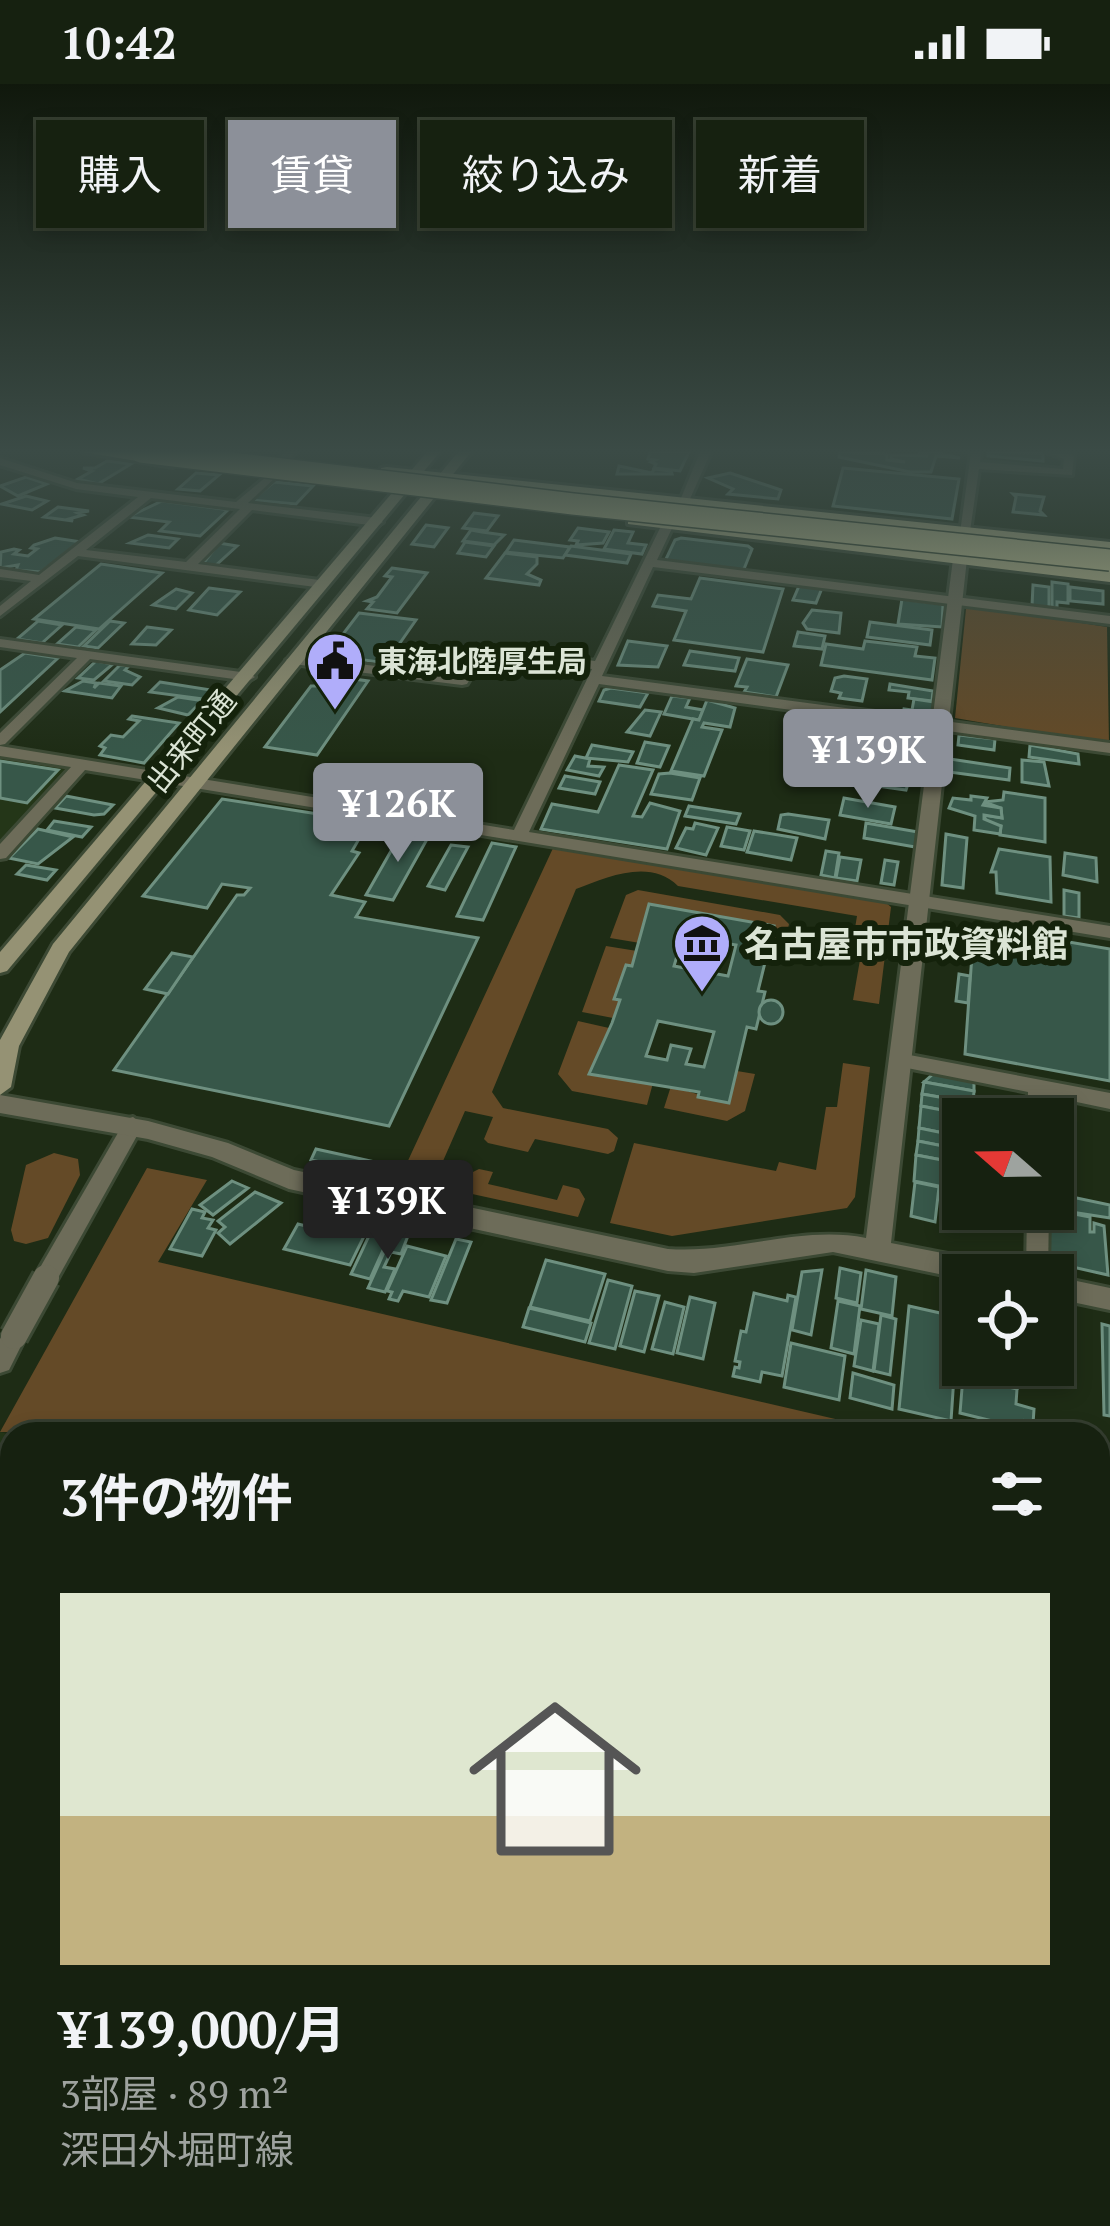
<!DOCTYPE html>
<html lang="ja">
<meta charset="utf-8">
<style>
body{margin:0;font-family:"PT Serif","Noto Sans JP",serif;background:#232e1e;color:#f1f3f6;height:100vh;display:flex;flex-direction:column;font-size:45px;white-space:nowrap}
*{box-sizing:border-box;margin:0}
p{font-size:39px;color:#9ea39f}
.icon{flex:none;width:66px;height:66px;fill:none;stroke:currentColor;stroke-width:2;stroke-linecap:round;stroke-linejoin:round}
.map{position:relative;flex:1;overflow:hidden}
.details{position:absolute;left:0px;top:1338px;width:1110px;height:804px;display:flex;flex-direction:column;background:#162110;border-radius:36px 36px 0 0;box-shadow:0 6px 18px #0003,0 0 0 3px #353e30}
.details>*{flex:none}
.guide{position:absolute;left:36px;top:36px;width:1038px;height:108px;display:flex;gap:24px}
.needle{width:78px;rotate:290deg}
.tools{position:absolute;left:942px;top:1014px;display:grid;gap:24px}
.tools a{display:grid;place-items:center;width:132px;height:132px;border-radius:0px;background:#162110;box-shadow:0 6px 18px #0003,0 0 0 3px #353e30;font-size:60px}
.price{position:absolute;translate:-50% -102px;padding:0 27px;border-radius:12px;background:#8c9099;color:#fff;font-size:39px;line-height:78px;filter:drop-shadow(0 3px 6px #0008)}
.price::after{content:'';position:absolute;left:50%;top:72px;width:36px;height:27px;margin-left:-18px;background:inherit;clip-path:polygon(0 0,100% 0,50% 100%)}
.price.selected{background:#222;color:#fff}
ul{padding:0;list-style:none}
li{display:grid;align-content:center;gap:24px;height:636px;padding:0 60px}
li span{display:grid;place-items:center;height:372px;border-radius:0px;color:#555}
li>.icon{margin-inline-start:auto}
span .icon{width:216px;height:216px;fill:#fffc;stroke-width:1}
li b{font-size:51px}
h2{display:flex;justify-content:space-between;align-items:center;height:144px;padding:0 60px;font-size:51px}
.chip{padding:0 42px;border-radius:0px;background:#162110;box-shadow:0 6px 18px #0003,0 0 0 3px #353e30;font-size:42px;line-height:108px}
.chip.selected{background:#8c9099;color:#fff}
.status{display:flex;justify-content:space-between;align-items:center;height:84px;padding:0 60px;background:#162110;direction:ltr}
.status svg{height:33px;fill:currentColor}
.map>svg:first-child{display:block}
.built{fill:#243618}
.green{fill:#644a27}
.building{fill:#375749;stroke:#6e9080;stroke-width:3;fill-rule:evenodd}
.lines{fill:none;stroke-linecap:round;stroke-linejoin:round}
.minor-casing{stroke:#3c4934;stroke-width:6}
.tertiary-casing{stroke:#3c4934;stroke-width:6}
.secondary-casing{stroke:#3c4934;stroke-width:6}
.trunk-casing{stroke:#3c4934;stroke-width:6}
.minor{fill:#6d6c59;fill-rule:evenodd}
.tertiary{fill:#6d6c59;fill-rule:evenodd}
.secondary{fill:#959274;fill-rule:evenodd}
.trunk{fill:#c1be92;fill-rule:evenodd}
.minor-bridge-casing{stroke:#3c4934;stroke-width:32;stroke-linecap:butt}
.motorway-bridge-casing{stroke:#3c4934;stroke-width:24;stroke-linecap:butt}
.minor-bridge{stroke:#6d6c59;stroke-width:26}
.motorway-bridge{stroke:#cfcc9c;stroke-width:21}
.labels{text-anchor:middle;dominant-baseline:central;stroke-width:12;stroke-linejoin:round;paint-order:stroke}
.far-poi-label{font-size:30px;font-weight:bold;fill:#dbe4d5;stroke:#14220b;text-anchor:start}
.far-street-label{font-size:30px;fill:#dbe4d5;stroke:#14220b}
.poi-label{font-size:36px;font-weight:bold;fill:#dbe4d5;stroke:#14220b;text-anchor:start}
</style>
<div class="status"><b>10:42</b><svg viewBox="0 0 49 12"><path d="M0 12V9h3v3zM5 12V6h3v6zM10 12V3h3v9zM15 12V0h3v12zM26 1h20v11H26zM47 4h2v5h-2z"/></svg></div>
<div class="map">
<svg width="1110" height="2142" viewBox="0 0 1110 2142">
<rect width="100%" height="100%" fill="#1e2c15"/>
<g class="built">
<polygon points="0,672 64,683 66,688 0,759"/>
<polygon points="0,1348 12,1351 12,1753 0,1750"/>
<polygon points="1098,1617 1110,1620 1110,2109 1098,2105"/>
<polygon points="0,1855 12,1859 12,2130 801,2130 836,2142 0,2142"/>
</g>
<g class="green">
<polygon points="973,522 1107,543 1109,660 955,634 966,525"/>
<path d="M554,762l330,55 7,6 -12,97 -26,-4 8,-46 -10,-2 6,-36 -179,-30c-28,-28 -71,-9 -102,3l-84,203 11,16 105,21 10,9 -4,13 -6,3 -73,-15 -7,13 -40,-9 -4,-4 9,-22 -28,-6 -33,75 -33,-6z"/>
<polygon points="638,806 780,831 789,840 783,869 768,867 774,842 649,820 640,859 610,854 626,811"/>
<polygon points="606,862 637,867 632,882 626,881 614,914 619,916 613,934 582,928"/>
<polygon points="578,937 609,944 588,991 653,999 647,1021 572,1007 558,990"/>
<polygon points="843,979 870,983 855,1113 847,1124 672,1152 610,1139 634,1059 776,1087 779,1078 816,1086 826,1023 837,1023"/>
<polygon points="737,987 755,990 745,1027 727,1037 664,1024 671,1002 729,1020"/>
<polygon points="54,1069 78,1075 80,1091 48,1154 26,1160 14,1157 11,1146 26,1081"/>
<polygon points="147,1084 207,1096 158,1178 900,1350 0,1348"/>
<polygon points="479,1085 493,1088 488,1100 557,1116 563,1101 579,1105 585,1115 578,1133 463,1108 471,1089"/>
<polygon points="1098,1396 1110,1399 1110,1620 1098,1617"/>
</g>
<g class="building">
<polygon points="650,368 689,368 680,387 654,384 656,380 651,378 655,376 648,375"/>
<polygon points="840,368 887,370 887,376 905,378 891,375 891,371 928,372 918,369 935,368 960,374 936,372 931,388 910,388 839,373"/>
<polygon points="988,368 1043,369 1043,377 988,372"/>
<polygon points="107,377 131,380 98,400 78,395 92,387 83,384 95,384"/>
<polygon points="619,382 652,389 654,385 671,387 672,390 617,390"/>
<polygon points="843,384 959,395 952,435 833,422"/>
<polygon points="196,389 219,391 200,407 178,405"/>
<polygon points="730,389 781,406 778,415 728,410 733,405 708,394"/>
<polygon points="26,393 47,400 18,412 0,402"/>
<polygon points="274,398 313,402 296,420 252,416"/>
<polygon points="1013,410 1044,413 1040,427 1044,431 1013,428 1016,413"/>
<polygon points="26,412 47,417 32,426 2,420"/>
<polygon points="162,417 223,425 228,426 200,452 160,447 169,438 128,433"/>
<polygon points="58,423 89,427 78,429 83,431 69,435 73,437 44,433"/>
<polygon points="474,429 498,432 487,447 463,444"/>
<polygon points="426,441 448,444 434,463 412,460"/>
<polygon points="578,444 609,448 603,459 576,461 578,457 570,456"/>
<polygon points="471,446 482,448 504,451 494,461 463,457"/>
<polygon points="614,446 633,448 628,459 646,461 642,470 604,465"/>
<polygon points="148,451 178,455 169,464 130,459"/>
<polygon points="55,454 81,458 41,488 16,486 18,481 0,484 1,468 14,465 19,466 14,470 28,472 37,465 31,464 34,461"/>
<polygon points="681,454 748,462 752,465 744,485 738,486 670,478 666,475 675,456"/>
<polygon points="514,456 570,463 563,474 506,468"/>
<polygon points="465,458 494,462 486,473 458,469"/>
<polygon points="219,459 237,462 215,482 202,481"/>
<polygon points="571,462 631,470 627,479 565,471"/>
<polygon points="505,469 537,473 537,480 527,490 541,496 539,501 486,494"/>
<polygon points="101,480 162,489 99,545 34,535"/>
<polygon points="392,484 427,489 397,529 367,525 373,518 367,517 377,513 392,493 385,492"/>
<polygon points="700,494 783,505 763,568 674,556 686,527 653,522 658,511 691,515"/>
<polygon points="1052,498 1068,500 1068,519 1057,518 1057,524 1052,523"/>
<polygon points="1033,501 1049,503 1049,524 1032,522"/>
<polygon points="799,502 822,504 816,519 793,516"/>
<polygon points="1070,503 1103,507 1103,520 1070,517"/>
<polygon points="209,504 240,508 217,531 189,526"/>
<polygon points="176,505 192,509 176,525 153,521"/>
<polygon points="902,515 943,520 942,543 898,540"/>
<polygon points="812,526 841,529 839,549 807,545 803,539"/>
<polygon points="359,529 416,536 386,579 327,571"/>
<polygon points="38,537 62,541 42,559 17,555"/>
<polygon points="110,537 124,539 98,564 84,562"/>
<polygon points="870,538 932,546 930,561 867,553"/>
<polygon points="76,543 96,546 78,563 57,560"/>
<polygon points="147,543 171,546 156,561 132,560"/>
<polygon points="798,548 825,552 822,565 794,562"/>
<polygon points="628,557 667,562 658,583 618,581"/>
<polygon points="865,557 917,563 915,572 935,574 932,596 821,581 826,560 863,565"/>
<polygon points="690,567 739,574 735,587 684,581"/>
<polygon points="25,569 58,574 0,628 0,586"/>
<polygon points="747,575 788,581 776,613 744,608 747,603 736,602"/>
<polygon points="96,577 113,580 94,596 78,594"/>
<polygon points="120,581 129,582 125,586 140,593 132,601 104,597"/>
<polygon points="325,591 368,597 317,671 265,663 311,602 317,602"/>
<polygon points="844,592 867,595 862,617 839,614 841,609 831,607 835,594"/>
<polygon points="83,597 96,599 94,604 99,599 121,602 112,614 65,607"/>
<polygon points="160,598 211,606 203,615 150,608"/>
<polygon points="890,600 933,607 932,617 908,614 909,608 889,606"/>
<polygon points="611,604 648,609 640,623 599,617 604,606"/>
<polygon points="672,612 690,614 686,623 703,626 699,636 664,630"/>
<polygon points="178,613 198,616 201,618 188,631 158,624"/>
<polygon points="914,615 934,618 932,631 903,630 904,625 912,626"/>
<polygon points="707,616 735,624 730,643 704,639 702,643 722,646 704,692 671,687 693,635 699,636"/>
<polygon points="645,626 661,628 650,652 627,648"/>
<polygon points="132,632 179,639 144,679 100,671 105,664 100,662 111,651 123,653 139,637 129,635"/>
<polygon points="804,646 821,648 815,672 798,669"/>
<polygon points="959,651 995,655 994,666 958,661"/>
<polygon points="645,658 669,662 660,683 637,679"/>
<polygon points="592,661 633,668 628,678 586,674"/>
<polygon points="1030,661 1078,670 1079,680 1029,673"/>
<polygon points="575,672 590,675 588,682 604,683 599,692 567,686"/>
<polygon points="950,675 1010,684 1009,696 949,688"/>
<polygon points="1022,676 1044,678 1049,702 1022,698"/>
<polygon points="0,677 58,686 27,719 0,714"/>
<polygon points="619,681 653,686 633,732 642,733 650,719 680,727 667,765 541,745 552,720 598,728"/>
<polygon points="670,689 700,694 692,716 651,710 659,690"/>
<polygon points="565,692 600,698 595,710 559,704"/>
<polygon points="872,692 909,697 906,706 870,701"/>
<polygon points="1004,708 1045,714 1045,758 1000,751 1001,742 987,740 984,731 1002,734 1001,724 984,718 1003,716"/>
<polygon points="66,712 113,721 104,730 94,731 55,724"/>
<polygon points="971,712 987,714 983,721 1001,724 1002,734 984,731 984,735 1001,742 1000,750 974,746 975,732 949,724 953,714 971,716"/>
<polygon points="844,714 895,723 891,740 840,731"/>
<polygon points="222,715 369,738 352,767 359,769 331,811 365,818 356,833 478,854 389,1042 114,986 237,811 244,811 250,804 222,800 207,824 143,812"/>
<polygon points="689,722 740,730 736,740 685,732"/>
<polygon points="788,730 829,736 825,755 778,745 781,731"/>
<polygon points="54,737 91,743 82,753 47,746"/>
<polygon points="695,739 718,744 706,771 676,764 686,744 693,745"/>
<polygon points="866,739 918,748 915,763 864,754"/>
<polygon points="727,743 750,747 744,766 721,762"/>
<polygon points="38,745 73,753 38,780 9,774"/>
<polygon points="403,746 430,750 393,816 366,811"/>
<polygon points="754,747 797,754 791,776 747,768"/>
<polygon points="946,750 967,754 963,804 942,801"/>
<polygon points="492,759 516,763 483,836 457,832"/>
<polygon points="451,761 468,763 445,806 428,802"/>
<polygon points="999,765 1050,773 1051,818 997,809 996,788 991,788"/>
<polygon points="826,767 839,769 835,794 821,791"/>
<polygon points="1065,769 1096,774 1097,798 1063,791"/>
<polygon points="840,773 861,776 857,797 836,794"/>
<polygon points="885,776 898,778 894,801 881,799"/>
<polygon points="26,781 56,786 47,796 17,790"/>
<polygon points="1064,806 1079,809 1079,834 1064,832"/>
<path d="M649,820l125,22 -16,65 7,1 -9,37 -9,-2 -18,76 -31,-6 1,-5 -110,-18 23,-51 8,-23 -6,-1 12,-34 6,1zM683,852l16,3 -3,12 18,3 3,-12 19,3 -8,31 -54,-10zM658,937l56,11 -10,35 -18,-3 5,-15 -20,-4 -4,15 -21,-4z"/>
<polygon points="974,842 1110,865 1110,997 965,970"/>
<polygon points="172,869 193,873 168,910 145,905"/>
<polygon points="959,890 970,892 968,919 956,917"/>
<circle cx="771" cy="928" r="12"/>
<polygon points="933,990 974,997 974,1007 924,998"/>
<polygon points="924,998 974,1007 973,1019 922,1010"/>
<polygon points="922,1010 968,1018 968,1031 921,1022"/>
<polygon points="921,1022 968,1031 963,1035 963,1053 919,1044"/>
<polygon points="919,1044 963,1053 963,1066 918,1057"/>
<polygon points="918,1057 963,1066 963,1080 916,1071"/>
<polygon points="316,1065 398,1083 393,1094 311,1076"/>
<polygon points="916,1071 963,1080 963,1107 914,1097"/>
<polygon points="232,1097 248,1104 213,1131 200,1121"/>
<polygon points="915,1098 939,1103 935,1138 911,1132"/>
<polygon points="255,1108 281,1119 230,1160 218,1149 225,1143 218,1137"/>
<polygon points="1053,1109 1110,1121 1110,1134 1052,1125"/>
<polygon points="192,1125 205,1128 202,1134 213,1136 208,1144 216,1146 202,1172 170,1165"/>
<polygon points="1046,1125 1057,1127 1057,1139 1069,1142 1069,1129 1090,1133 1090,1148 1094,1148 1094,1139 1104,1142 1108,1191 1046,1177"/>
<polygon points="314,1127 370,1140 350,1181 284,1165 298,1140 306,1142"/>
<polygon points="375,1139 393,1144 370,1195 351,1190"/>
<polygon points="394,1146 409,1149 401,1170 391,1168 384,1183 395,1185 385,1208 368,1204"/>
<polygon points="456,1155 471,1158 447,1219 431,1216"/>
<polygon points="407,1162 446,1172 429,1213 403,1207 398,1217 389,1215 392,1208 387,1207"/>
<polygon points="546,1176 605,1190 590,1237 530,1223"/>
<polygon points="840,1184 861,1189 857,1219 836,1214"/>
<polygon points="822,1186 811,1251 792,1246 802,1188"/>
<polygon points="866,1186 896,1193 892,1232 861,1225"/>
<polygon points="608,1196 632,1202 615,1265 589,1259"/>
<polygon points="635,1207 659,1212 644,1268 620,1262"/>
<polygon points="754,1209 787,1217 788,1211 796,1213 782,1292 762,1288 760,1298 733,1292 735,1283 739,1284 740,1278 735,1277 741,1247 746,1248"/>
<polygon points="690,1213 715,1219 703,1275 677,1269"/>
<polygon points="838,1217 860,1222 854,1270 831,1264"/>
<polygon points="665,1218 684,1223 673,1270 652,1265"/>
<polygon points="909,1222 958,1233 951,1337 899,1325"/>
<polygon points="529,1224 591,1239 585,1258 523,1243"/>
<polygon points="881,1231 896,1235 890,1291 874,1287"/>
<polygon points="861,1236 879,1240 873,1287 854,1282"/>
<polygon points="1102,1240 1110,1242 1110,1332 1104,1331"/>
<polygon points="791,1259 845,1272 839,1316 784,1303"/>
<polygon points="985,1281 1017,1288 1017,1304 963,1291"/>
<polygon points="853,1289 894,1301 892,1325 850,1314"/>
<polygon points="963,1292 1017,1305 1016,1320 1034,1325 1033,1340 1025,1337 1025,1345 960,1329"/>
<polygon points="7,1414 12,1415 12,1457 0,1477 0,1426"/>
<polygon points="12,1681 12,1730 0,1726 0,1705"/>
<polygon points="0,1992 12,1997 12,2130 283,2130 280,2142 0,2142"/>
<polygon points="349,2130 402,2130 399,2142 345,2142"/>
</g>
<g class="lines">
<g class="minor-casing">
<g id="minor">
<polygon points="284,368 296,368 284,380 276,380"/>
<polygon points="700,368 711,368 689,417 679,419"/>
<polygon points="1046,368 1074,371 1072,391 979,385 967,468 957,471 971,368 981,368 980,378 1063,385 1064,375"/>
<path d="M0,374l77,25 159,19 37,-31 5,3 -1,2 -29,27 129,15 6,4 -6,4 -125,-16 -54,54 129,17v6l-4,1 -245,-32 -78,60v-10l31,-25 -31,-4v-8l39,6 99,-78 -62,-8 -76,-24zM151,414l89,11 -54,53 -100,-12z"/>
<polygon points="668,436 674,440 657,476 1110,532 1110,540 653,483 602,592 1110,659 1110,669 599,600 529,748 1110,842 1110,854 85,686 6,774 0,775 0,760 71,683 0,672 0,662 514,746 592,585 484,572 467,600 462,601 293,580 286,576 293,572 458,592 475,564 480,563 595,577 662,440"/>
<polygon points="0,555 248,589 255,593 248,597 90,575 5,660 0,661 0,649 77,574 0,563"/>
<polygon points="899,969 1110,1009 1110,1025 1048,1012 1048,1035 1028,1035 1028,1008 892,981 889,976 892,971"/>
<polygon points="133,1033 143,1041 54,1201 46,1204 38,1201 35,1194 38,1187 126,1035"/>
<polygon points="1027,1125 1049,1125 1048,1191 1026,1191"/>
<polygon points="14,1242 22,1245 26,1252 9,1286 0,1289 0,1255 6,1245"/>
</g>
</g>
<g class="tertiary-casing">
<g id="tertiary">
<path d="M960,471l7,4 -76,684 108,21 9,3 4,8h-49v4l-130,-27 -139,21 -26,-2 -379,-82 -77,-32 -64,-18 -148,-26v-18l148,26 80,22 66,27 374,79c67,5 132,-24 198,-11l87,-679z"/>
<polygon points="1053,1192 1110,1204 1110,1226 1053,1214"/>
<polygon points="0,1783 12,1787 12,1823 0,1819"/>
<polygon points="973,2130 1046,2130 1051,2142 978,2142"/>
</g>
</g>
<g class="secondary-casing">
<g id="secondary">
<polygon points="427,368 440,368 7,887 0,889 0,868"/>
<polygon points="458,368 471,368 69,868 19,962 11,1003 0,1011 0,956 53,860"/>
</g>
</g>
<g class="trunk-casing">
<g id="trunk">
<polygon points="83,368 136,368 181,378 173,383"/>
<polygon points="387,383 1110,458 1110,470 381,392 381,384"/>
<polygon points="634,431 1110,486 1110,498 628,440 628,432"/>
</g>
</g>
<use href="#minor" class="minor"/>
<use href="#tertiary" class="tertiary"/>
<use href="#secondary" class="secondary"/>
<use href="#trunk" class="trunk"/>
<g class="minor-bridge-casing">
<polyline id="minor-bridge" points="14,1252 46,1194"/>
</g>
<g class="motorway-bridge-casing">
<polyline id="motorway-bridge" points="141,368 573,420 1110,476"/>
</g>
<use href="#minor-bridge" class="minor-bridge"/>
<use href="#motorway-bridge" class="motorway-bridge"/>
</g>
<linearGradient id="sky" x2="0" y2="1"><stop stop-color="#10180c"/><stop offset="0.55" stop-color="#3b4b46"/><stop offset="1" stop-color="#3b4b46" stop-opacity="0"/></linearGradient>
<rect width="1110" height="668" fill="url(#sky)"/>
<defs>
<g id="civic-pin" transform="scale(3)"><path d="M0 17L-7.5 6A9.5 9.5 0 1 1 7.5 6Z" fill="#b0adfa" stroke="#14220b"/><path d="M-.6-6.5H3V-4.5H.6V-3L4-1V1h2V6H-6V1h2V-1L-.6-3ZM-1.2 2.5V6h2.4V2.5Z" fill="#111"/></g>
<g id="museum-pin" transform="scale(3)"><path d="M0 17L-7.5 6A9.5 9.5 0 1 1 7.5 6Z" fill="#b0adfa" stroke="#14220b"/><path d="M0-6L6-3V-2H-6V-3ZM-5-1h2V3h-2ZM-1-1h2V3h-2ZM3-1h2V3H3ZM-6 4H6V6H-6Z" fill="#111"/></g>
</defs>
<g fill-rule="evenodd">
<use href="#civic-pin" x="335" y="577"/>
<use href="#museum-pin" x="702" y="859"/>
</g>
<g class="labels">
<g class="far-poi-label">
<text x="377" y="577">東海北陸厚生局</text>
</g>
<g class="far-street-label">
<text transform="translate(191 657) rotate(-51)">出来町通</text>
</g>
<g class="poi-label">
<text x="744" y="859">名古屋市市政資料館</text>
</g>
</g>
</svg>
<div class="tools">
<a><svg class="needle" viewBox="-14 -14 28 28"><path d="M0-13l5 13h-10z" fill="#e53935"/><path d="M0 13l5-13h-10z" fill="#9ea39f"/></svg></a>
<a><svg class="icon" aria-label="locate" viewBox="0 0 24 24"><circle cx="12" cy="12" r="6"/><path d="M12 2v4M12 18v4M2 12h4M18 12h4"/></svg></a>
</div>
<b class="price" style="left:868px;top:727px">¥139K</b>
<b class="price" style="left:398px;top:781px">¥126K</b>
<b class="price selected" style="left:388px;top:1178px">¥139K</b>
<div class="guide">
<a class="chip">購入</a>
<a class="chip selected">賃貸</a>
<a class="chip">絞り込み</a>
<a class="chip">新着</a>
</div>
<section class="details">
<h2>3件の物件<svg class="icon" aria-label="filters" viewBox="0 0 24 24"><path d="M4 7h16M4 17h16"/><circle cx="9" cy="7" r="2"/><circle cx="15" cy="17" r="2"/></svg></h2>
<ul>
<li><span style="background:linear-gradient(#dfe7d0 60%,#c2b280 0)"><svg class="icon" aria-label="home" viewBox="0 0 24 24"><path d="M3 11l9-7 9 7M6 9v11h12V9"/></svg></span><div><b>¥139,000/月</b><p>3部屋 · 89 m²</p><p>深田外堀町線</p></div></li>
</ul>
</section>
</div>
